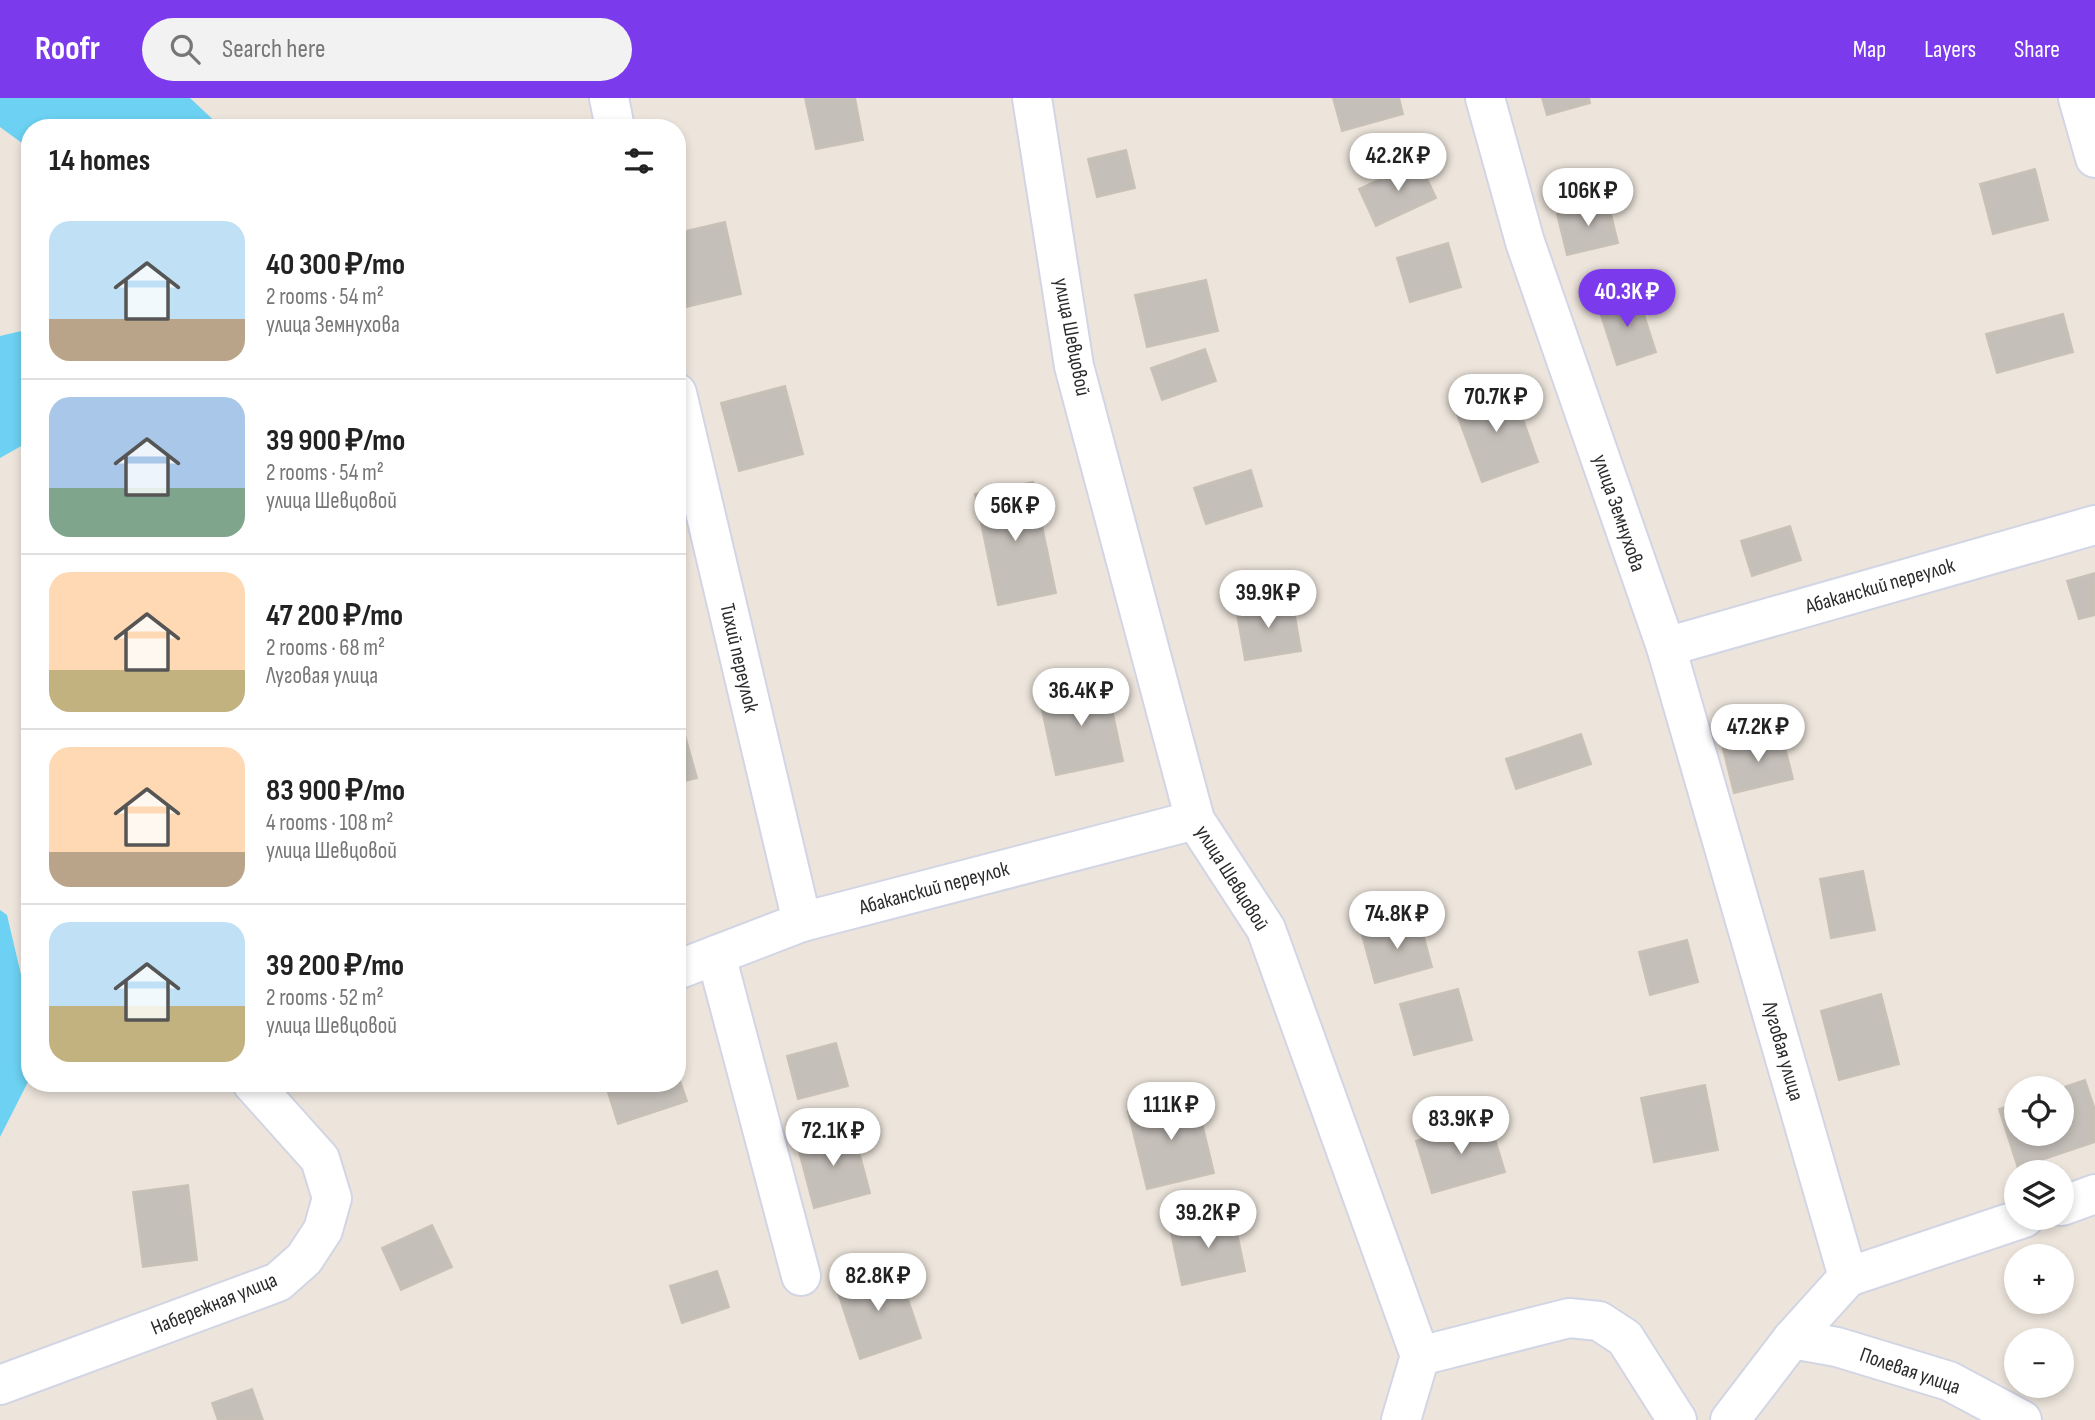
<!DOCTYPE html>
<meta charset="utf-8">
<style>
body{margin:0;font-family:"Sofia Sans Condensed",sans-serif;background:#f2f2f2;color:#222;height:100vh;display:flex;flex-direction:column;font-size:26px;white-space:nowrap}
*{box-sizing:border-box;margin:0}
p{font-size:23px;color:#767676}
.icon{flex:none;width:38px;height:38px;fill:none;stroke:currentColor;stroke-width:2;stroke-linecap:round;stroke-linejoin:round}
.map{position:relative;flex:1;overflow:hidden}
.panel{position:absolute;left:21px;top:21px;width:665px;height:973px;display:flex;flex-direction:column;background:#fff;border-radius:28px;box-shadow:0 4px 10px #0003}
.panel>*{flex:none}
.tools{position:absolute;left:2004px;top:978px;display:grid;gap:14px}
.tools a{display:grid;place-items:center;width:70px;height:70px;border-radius:50%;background:#fff;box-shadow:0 4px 10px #0003;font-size:35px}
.price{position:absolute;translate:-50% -60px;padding:0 16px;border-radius:24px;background:#fff;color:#222;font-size:23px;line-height:46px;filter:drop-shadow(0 2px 4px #0008)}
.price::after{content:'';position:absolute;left:50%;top:42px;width:21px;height:16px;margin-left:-10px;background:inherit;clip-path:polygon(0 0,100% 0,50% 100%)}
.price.current{background:#7c3aed;color:#fff}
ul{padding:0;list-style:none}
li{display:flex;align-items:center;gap:21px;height:175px;padding:0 28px}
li+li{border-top:2px solid #e0e0e0}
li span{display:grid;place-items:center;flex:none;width:196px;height:140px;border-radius:21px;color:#555}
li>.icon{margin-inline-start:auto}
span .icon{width:84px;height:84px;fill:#fffc;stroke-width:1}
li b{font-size:30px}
h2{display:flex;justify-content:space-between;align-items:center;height:84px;padding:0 28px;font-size:30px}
header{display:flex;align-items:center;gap:42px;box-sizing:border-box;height:98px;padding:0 35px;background:#7c3aed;color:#fff}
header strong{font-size:33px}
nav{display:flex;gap:38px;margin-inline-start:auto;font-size:24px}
.search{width:490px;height:63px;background:#f2f2f2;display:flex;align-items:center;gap:18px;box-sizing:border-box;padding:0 24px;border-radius:38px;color:#767676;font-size:26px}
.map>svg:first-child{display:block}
.water{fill:#6cd1f2}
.building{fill:#c5bfb9;stroke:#c8c1b6;stroke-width:2}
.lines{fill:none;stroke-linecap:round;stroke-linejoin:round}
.minor-casing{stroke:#d1d5e4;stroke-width:42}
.minor{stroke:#fff;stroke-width:38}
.labels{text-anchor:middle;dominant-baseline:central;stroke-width:5;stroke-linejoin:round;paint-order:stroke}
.street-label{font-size:21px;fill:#2b2b2b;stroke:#fff}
</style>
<header>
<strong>Roofr</strong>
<div class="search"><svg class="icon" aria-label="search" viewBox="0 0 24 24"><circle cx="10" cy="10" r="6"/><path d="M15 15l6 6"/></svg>Search here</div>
<nav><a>Map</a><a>Layers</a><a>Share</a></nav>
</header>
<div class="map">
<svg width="2095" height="1322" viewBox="0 0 2095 1322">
<rect width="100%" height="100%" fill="#ede5dc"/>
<g class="water">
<polygon points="0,0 190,0 222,30 30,30 30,51 0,29"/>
<polygon points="30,231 30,343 0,360 0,238"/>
<polygon points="0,812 7,817 30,915 30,980 0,1039"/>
</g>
<g class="building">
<polygon points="805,0 855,0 863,42 816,51"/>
<polygon points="1333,0 1399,0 1403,16 1342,33"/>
<polygon points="1542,0 1589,0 1590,5 1547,17"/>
<polygon points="1126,52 1135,90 1097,99 1088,61"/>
<polygon points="1419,63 1436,100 1376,128 1359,91"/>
<polygon points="2035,71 2048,122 1993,136 1980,86"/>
<polygon points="1608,104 1618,145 1567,157 1557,116"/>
<polygon points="725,124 741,196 686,209 677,170 677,135"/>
<polygon points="1448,145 1461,189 1410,204 1397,160"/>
<polygon points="1206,182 1218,233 1147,249 1135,197"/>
<polygon points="1637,195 1656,254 1617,267 1598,208"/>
<polygon points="2063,216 2073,254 1997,275 1986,236"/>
<polygon points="1205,251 1216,283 1162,302 1151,270"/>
<polygon points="1511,287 1538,364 1482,384 1454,308"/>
<polygon points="785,288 803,356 739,373 721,305"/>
<polygon points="1251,372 1262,408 1206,426 1194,390"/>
<polygon points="1033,384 1056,495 998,507 975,396"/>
<polygon points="1790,428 1801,462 1752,478 1741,443"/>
<polygon points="2095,475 2095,517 2079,521 2067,483"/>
<polygon points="1292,501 1301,553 1245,562 1236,510"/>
<polygon points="1106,583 1123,663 1056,677 1039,598"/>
<polygon points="677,616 679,616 697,680 677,685"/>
<polygon points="1581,636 1591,666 1516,691 1506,661"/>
<polygon points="1782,637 1793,681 1734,695 1723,651"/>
<polygon points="1863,773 1875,832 1831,840 1820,781"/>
<polygon points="1419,821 1432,869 1375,885 1362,837"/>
<polygon points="1687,842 1698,884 1650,897 1639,854"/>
<polygon points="1458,891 1472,942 1414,957 1400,906"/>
<polygon points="1881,896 1899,966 1839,982 1821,913"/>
<polygon points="836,945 848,988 798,1001 787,958"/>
<polygon points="677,974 687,1003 618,1026 605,985 677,985"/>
<polygon points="2085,982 2095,1012 2095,1044 2018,1070 1999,1011 2016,1005 2016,1036 2062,1036 2061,990"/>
<polygon points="1705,987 1718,1052 1654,1064 1641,1000"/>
<polygon points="1195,996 1214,1075 1147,1091 1128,1013"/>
<polygon points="1489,1021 1505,1074 1432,1095 1416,1043"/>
<polygon points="853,1031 870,1095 814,1110 797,1046"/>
<polygon points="188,1087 197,1162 143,1169 133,1094"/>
<polygon points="1233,1116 1245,1173 1182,1187 1170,1130"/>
<polygon points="432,1127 452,1169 401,1192 382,1150"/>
<polygon points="897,1169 921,1240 860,1261 836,1189"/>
<polygon points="717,1173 729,1209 682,1225 670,1188"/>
<polygon points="252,1291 263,1322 218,1322 212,1305"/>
</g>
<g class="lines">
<g class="minor-casing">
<g id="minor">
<polyline points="609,0 615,30"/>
<polyline points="1032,0 1074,268 1195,722 1266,831 1420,1258"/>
<polyline points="1485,0 1525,144 1666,549 1848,1179 1792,1241 1730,1322"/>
<polyline points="2078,0 2095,60"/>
<polyline points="677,295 802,824"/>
<polyline points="1666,549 2095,427"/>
<polyline points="716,857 801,1178"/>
<polyline points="677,872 802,824 1195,722"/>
<polyline points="2062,1108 2095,1096"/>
<polyline points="1848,1179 2024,1120"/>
<polyline points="1792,1241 1837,1249 1949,1283 2022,1322"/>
<polyline points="1420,1258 1569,1220 1599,1223 1625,1240 1677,1322"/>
<polyline points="0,1287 278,1184 304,1161 323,1132 332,1100 320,1061 252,985"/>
<polyline points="1401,1322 1420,1258"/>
</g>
</g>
<use href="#minor" class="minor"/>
</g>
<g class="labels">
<g class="street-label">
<text transform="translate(1072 239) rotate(79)">улица Шевцовой</text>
<text transform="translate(1619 415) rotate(71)">улица Земнухова</text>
<text transform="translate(1880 488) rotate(-16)">Абаканский переулок</text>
<text transform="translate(739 560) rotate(77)">Тихий переулок</text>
<text transform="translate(1232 780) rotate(58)">улица Шевцовой</text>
<text transform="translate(934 790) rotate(-15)">Абаканский переулок</text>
<text transform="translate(1783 953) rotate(74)">Луговая улица</text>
<text transform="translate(214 1206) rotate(-22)">Набережная улица</text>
<text transform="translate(1910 1273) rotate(19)">Полевая улица</text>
</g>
</g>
</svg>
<div class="tools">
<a><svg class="icon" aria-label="locate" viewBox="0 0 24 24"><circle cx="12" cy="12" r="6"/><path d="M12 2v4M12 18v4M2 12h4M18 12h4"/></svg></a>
<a><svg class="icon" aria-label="layers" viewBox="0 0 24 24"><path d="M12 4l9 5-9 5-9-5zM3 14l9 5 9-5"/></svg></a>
<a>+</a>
<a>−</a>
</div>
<b class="price" style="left:1398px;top:95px">42.2K ₽</b>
<b class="price" style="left:1588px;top:130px">106K ₽</b>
<b class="price current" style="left:1627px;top:231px">40.3K ₽</b>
<b class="price" style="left:1496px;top:336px">70.7K ₽</b>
<b class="price" style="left:1015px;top:445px">56K ₽</b>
<b class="price" style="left:1268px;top:532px">39.9K ₽</b>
<b class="price" style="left:1081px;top:630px">36.4K ₽</b>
<b class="price" style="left:1758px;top:666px">47.2K ₽</b>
<b class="price" style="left:1397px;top:853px">74.8K ₽</b>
<b class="price" style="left:1171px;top:1044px">111K ₽</b>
<b class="price" style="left:1461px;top:1058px">83.9K ₽</b>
<b class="price" style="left:833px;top:1070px">72.1K ₽</b>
<b class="price" style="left:1208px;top:1152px">39.2K ₽</b>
<b class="price" style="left:878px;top:1215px">82.8K ₽</b>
<section class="panel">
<h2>14 homes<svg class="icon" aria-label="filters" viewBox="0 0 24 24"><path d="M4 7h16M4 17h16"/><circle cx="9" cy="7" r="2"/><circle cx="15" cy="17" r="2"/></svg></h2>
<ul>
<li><span style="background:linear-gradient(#bfe0f5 70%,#b9a48a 0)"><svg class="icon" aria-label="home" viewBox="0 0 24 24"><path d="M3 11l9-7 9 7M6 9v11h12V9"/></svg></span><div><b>40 300 ₽/mo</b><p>2 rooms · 54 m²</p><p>улица Земнухова</p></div></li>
<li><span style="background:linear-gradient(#a9c7e8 65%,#7fa58c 0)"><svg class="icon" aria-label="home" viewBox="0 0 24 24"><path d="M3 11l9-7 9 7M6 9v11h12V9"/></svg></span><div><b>39 900 ₽/mo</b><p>2 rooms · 54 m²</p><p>улица Шевцовой</p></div></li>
<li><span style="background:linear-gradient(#ffd9b3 70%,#c2b280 0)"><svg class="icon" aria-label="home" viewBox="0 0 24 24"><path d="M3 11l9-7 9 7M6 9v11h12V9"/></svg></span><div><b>47 200 ₽/mo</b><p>2 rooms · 68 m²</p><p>Луговая улица</p></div></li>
<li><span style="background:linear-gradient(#ffd9b3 75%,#b9a48a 0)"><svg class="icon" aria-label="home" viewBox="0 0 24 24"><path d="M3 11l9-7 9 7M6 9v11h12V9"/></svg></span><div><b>83 900 ₽/mo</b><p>4 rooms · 108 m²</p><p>улица Шевцовой</p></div></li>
<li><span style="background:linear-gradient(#bfe0f5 60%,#c2b280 0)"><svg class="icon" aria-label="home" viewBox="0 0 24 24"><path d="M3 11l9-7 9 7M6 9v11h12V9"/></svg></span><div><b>39 200 ₽/mo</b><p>2 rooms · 52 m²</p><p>улица Шевцовой</p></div></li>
</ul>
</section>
</div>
